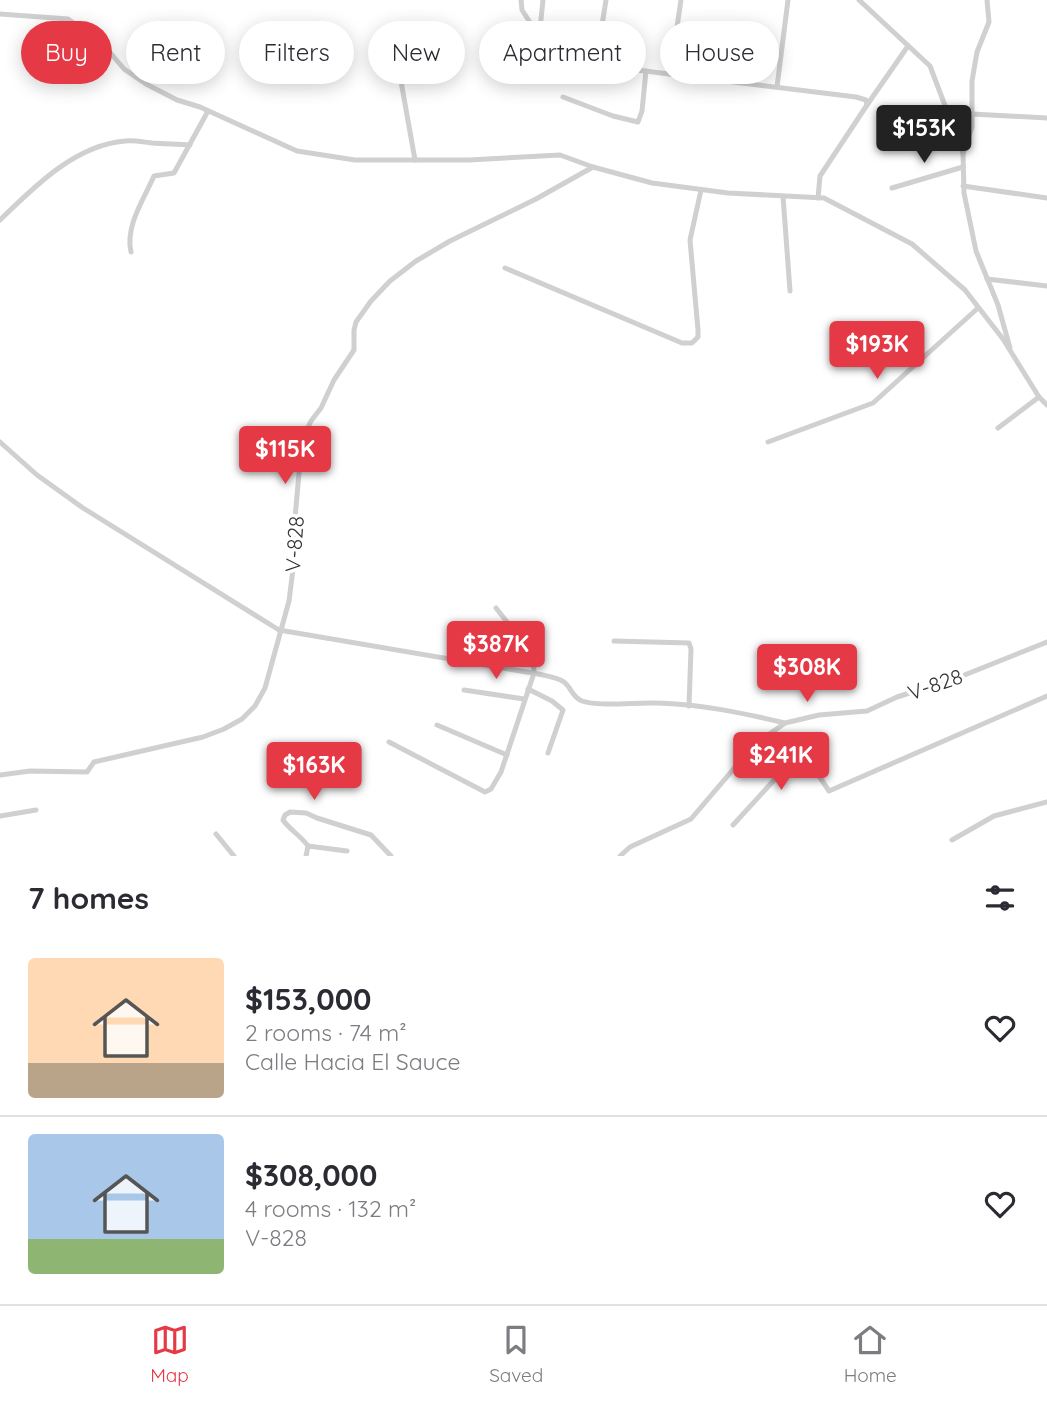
<!DOCTYPE html>
<meta charset="utf-8">
<style>
body{margin:0;font-family:Quicksand,sans-serif;background:#f7f7f7;color:#2b2b33;height:100vh;display:flex;flex-direction:column;font-size:26px;white-space:nowrap}
*{box-sizing:border-box;margin:0}
p{font-size:23px;color:#7c7c81}
.icon{flex:none;width:38px;height:38px;fill:none;stroke:currentColor;stroke-width:2;stroke-linecap:round;stroke-linejoin:round}
.map{position:relative;height:856px;overflow:hidden}
.details{display:flex;flex-direction:column;background:#fff;flex:1}
.details>*{flex:none}
.banner{position:absolute;left:21px;top:21px;width:1006px;height:63px;display:flex;gap:14px}
.price{position:absolute;translate:-50% -60px;padding:0 16px;border-radius:7px;background:#e63946;color:#fff;font-size:23px;line-height:46px;filter:drop-shadow(0 2px 4px #0008)}
.price::after{content:'';position:absolute;left:50%;top:42px;width:21px;height:16px;margin-left:-10px;background:inherit;clip-path:polygon(0 0,100% 0,50% 100%)}
.price.active{background:#222;color:#fff}
ul{padding:0;list-style:none}
li{display:flex;align-items:center;gap:21px;height:175px;padding:0 28px}
li+li{border-top:2px solid #e1e1e2}
li span{display:grid;place-items:center;flex:none;width:196px;height:140px;border-radius:7px;color:#555}
li>.icon{margin-inline-start:auto}
span .icon{width:84px;height:84px;fill:#fffc;stroke-width:1}
li b{font-size:30px}
h2{display:flex;justify-content:space-between;align-items:center;height:84px;padding:0 28px;font-size:30px}
.tag{padding:0 24px;border-radius:32px;background:#fff;box-shadow:0 4px 18px #0003;font-size:24px;line-height:63px}
.tag.active{background:#e63946;color:#fff}
.tabs{display:flex;justify-content:space-around;align-items:center;height:98px;border-top:2px solid #e1e1e2;background:#fff;font-size:19px;color:#7c7c81}
.tabs a{display:grid;justify-items:center;gap:4px}
.tabs .active{color:#e63946}
.map>svg:first-child{display:block}
.lines{fill:none;stroke-linecap:round;stroke-linejoin:round}
.minor{stroke:#d0d0d0;stroke-width:5}
.labels{text-anchor:middle;dominant-baseline:central;stroke-width:7;stroke-linejoin:round;paint-order:stroke}
.street-label{font-size:21px;fill:#333;stroke:#fff}
</style>
<div class="map">
<svg width="1047" height="856" viewBox="0 0 1047 856">
<rect width="100%" height="100%" fill="#fff"/>
<g class="lines">
<g class="minor">
<polyline points="521,0 522,10 533,27 598,50"/>
<polyline points="606,0 598,50 605,57 637,70 856,97 866,100 867,105 820,176 818,198"/>
<polyline points="859,0 930,66 963,153 964,193 976,251 998,305 1010,348"/>
<polyline points="0,14 68,19 102,43 124,69 146,84 177,100 200,107 297,151 355,160 469,160 560,155 593,167 652,183 728,193 824,198 912,244 965,290 1003,339 1039,397 1047,405"/>
<polyline points="540,29 543,0"/>
<polyline points="400,40 399,70 415,160"/>
<polyline points="670,74 681,0"/>
<polyline points="777,87 788,0"/>
<polyline points="563,97 613,116 638,122 642,111 646,71"/>
<polyline points="867,105 908,46"/>
<polyline points="972,114 1047,118"/>
<polyline points="963,153 972,127 972,81 977,52 989,22 987,0"/>
<polyline points="963,186 1047,198"/>
<polyline points="892,188 963,167"/>
<polyline points="783,196 790,291"/>
<path d="M0,220c34,-33 75,-75 125,-79 9,-1 18,1 27,2 12,1 25,1 38,2"/>
<path d="M131,252c-6,-26 13,-53 23,-76l20,-3 34,-62"/>
<polyline points="505,268 682,343 692,343 698,337 698,330 690,240 701,190"/>
<polyline points="987,279 1047,286"/>
<polyline points="998,428 1039,397"/>
<path d="M0,442l37,33 46,33 196,122 259,44c8,2 19,3 26,8 7,5 8,15 18,19 18,6 55,1 75,2 43,1 86,10 128,20"/>
<polyline points="768,442 873,403 978,308"/>
<polyline points="614,641 689,643 691,649 689,706"/>
<polyline points="528,689 552,701 563,710 548,753"/>
<polyline points="464,690 524,699"/>
<polyline points="437,725 507,755"/>
<polyline points="389,742 485,792 491,789 501,772 534,673 533,655 496,608"/>
<polyline points="0,775 30,771 87,772 94,762 203,737 224,729 242,719 255,706 265,688 289,601 294,561 295,518 302,440 311,421 321,408 334,380 354,350 354,330 356,322 371,301 390,281 416,261 450,241 536,199 593,167"/>
<polyline points="0,816 36,810"/>
<polyline points="733,825 787,766 799,759 813,767 829,791 1047,696"/>
<polyline points="216,834 234,856"/>
<polyline points="952,840 994,816 1047,802"/>
<polyline points="308,846 347,851"/>
<path d="M306,856l2,-10c-7,-10 -18,-16 -25,-26l2,-5 5,-3 16,1 11,5 54,17 20,21"/>
<polyline points="620,856 630,847 691,819 754,745 785,723 819,715 867,711 897,697 962,676 1047,642"/>
</g>
</g>
<g class="labels">
<g class="street-label">
<text transform="translate(294 544) rotate(-86)">V-828</text>
<text transform="translate(935 684) rotate(-19)">V-828</text>
</g>
</g>
</svg>
<b class="price active" style="left:924px;top:165px">$153K</b>
<b class="price" style="left:877px;top:381px">$193K</b>
<b class="price" style="left:285px;top:486px">$115K</b>
<b class="price" style="left:496px;top:681px">$387K</b>
<b class="price" style="left:807px;top:704px">$308K</b>
<b class="price" style="left:781px;top:792px">$241K</b>
<b class="price" style="left:314px;top:802px">$163K</b>
<div class="banner">
<a class="tag active">Buy</a>
<a class="tag">Rent</a>
<a class="tag">Filters</a>
<a class="tag">New</a>
<a class="tag">Apartment</a>
<a class="tag">House</a>
</div>
</div>
<section class="details">
<h2>7 homes<svg class="icon" aria-label="filters" viewBox="0 0 24 24"><path d="M4 7h16M4 17h16"/><circle cx="9" cy="7" r="2"/><circle cx="15" cy="17" r="2"/></svg></h2>
<ul>
<li><span style="background:linear-gradient(#ffd9b3 75%,#b9a48a 0)"><svg class="icon" aria-label="home" viewBox="0 0 24 24"><path d="M3 11l9-7 9 7M6 9v11h12V9"/></svg></span><div><b>$153,000</b><p>2 rooms · 74 m²</p><p>Calle Hacia El Sauce</p></div><svg class="icon" aria-label="heart" viewBox="0 0 24 24"><path d="M12 20l-8-8c-3-5 5-10 8-4 3-6 11-1 8 4z"/></svg></li>
<li><span style="background:linear-gradient(#a9c7e8 75%,#8fb573 0)"><svg class="icon" aria-label="home" viewBox="0 0 24 24"><path d="M3 11l9-7 9 7M6 9v11h12V9"/></svg></span><div><b>$308,000</b><p>4 rooms · 132 m²</p><p>V-828</p></div><svg class="icon" aria-label="heart" viewBox="0 0 24 24"><path d="M12 20l-8-8c-3-5 5-10 8-4 3-6 11-1 8 4z"/></svg></li>
</ul>
</section>
<nav class="tabs">
<a class="active"><svg class="icon" aria-label="map" viewBox="0 0 24 24"><path d="M3 6l6-2 6 2 6-2v14l-6 2-6-2-6 2zM9 4v14M15 6v14"/></svg>Map</a>
<a><svg class="icon" aria-label="saved" viewBox="0 0 24 24"><path d="M7 4h10v16l-5-4-5 4z"/></svg>Saved</a>
<a><svg class="icon" aria-label="home" viewBox="0 0 24 24"><path d="M3 11l9-7 9 7M6 9v11h12V9"/></svg>Home</a>
</nav>
